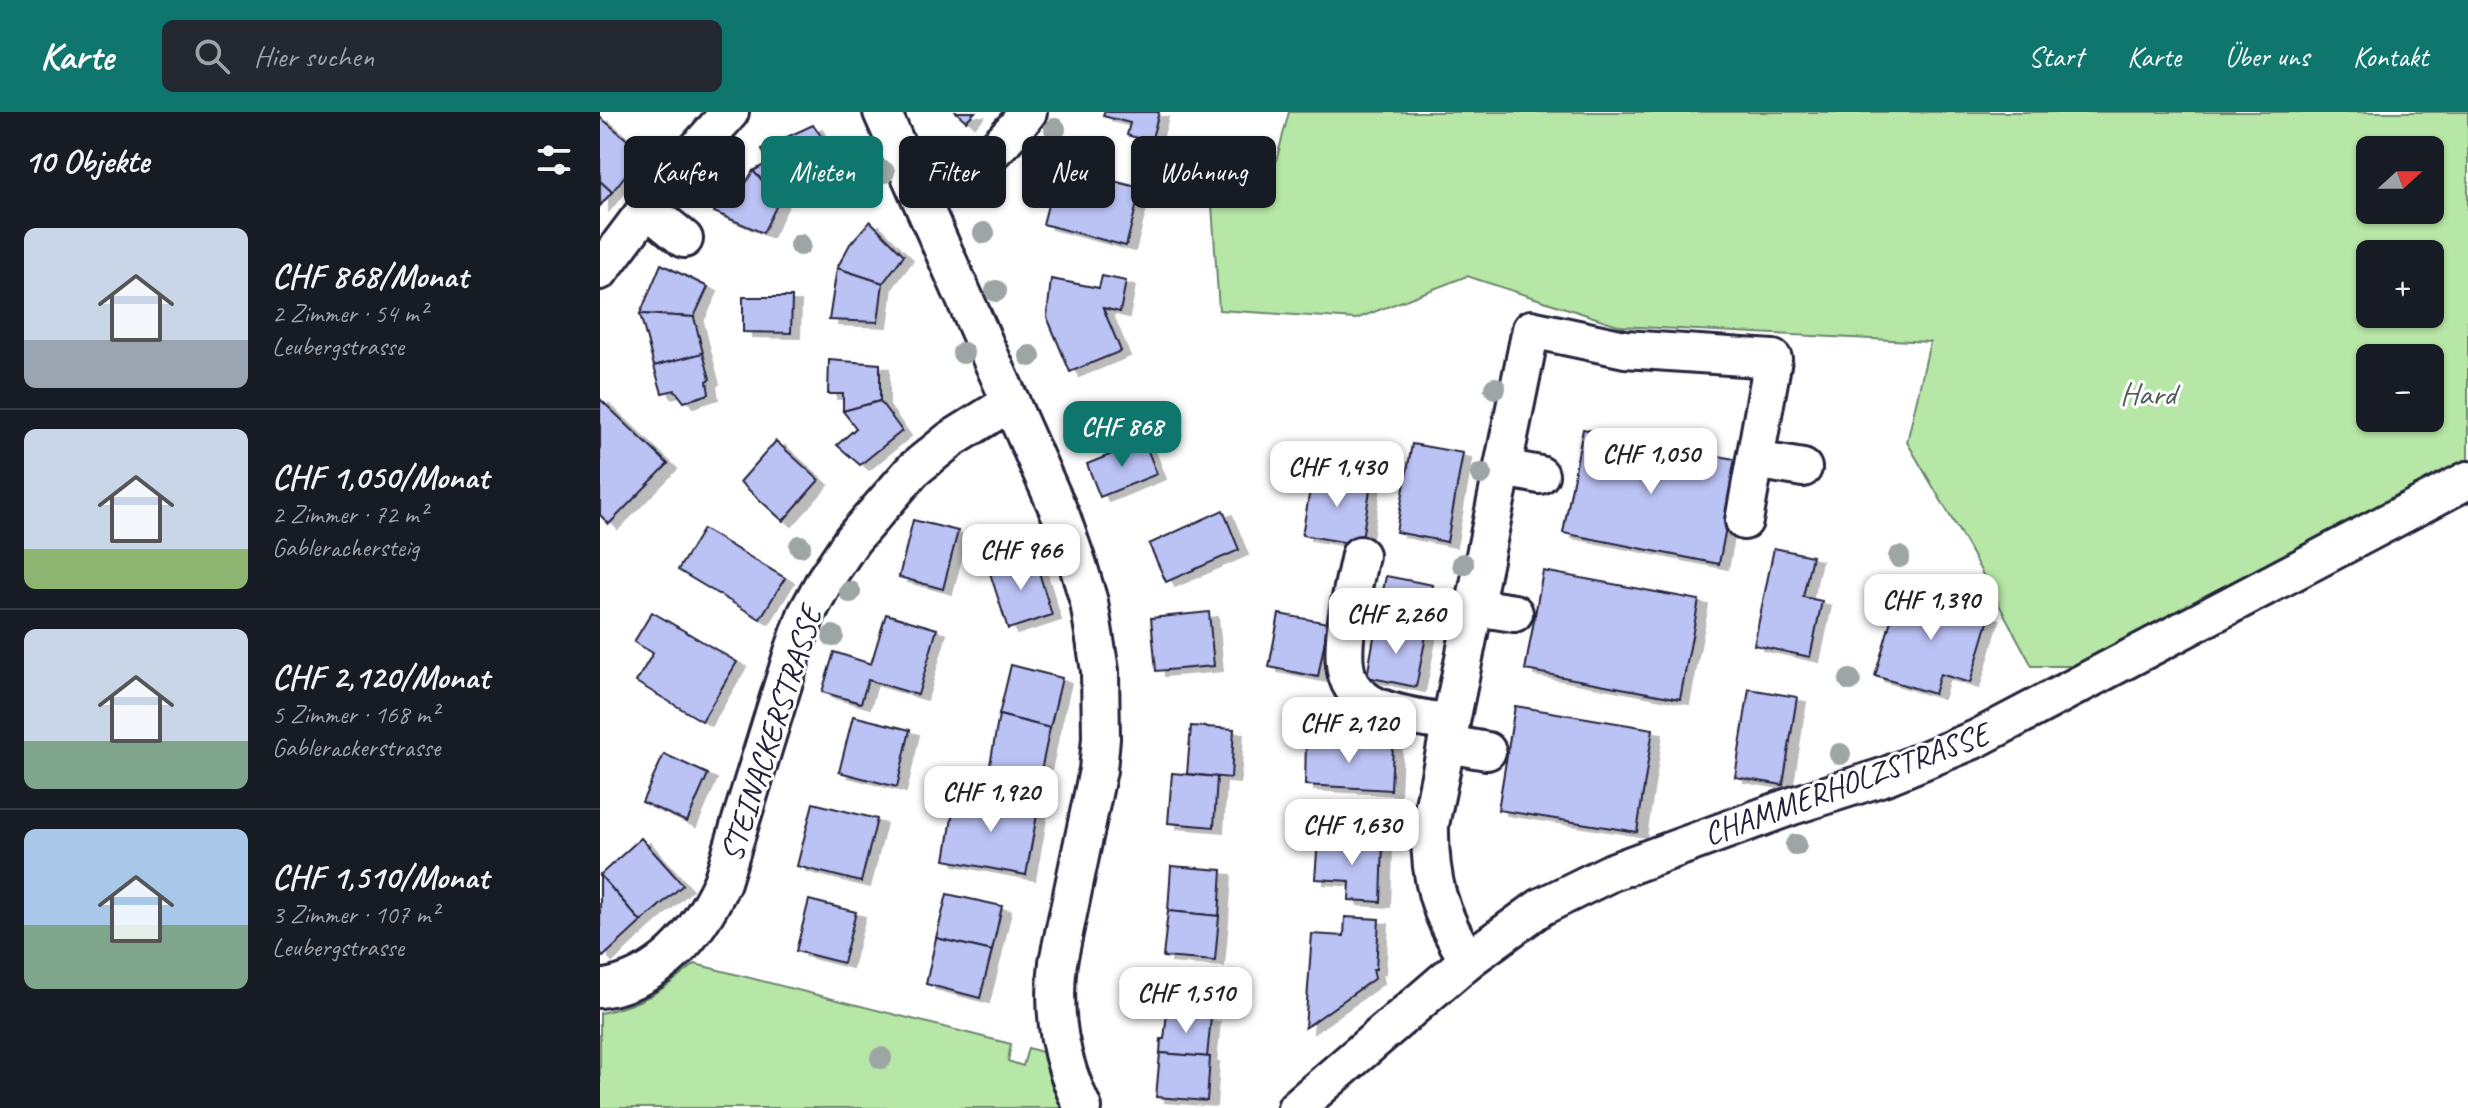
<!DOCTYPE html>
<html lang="de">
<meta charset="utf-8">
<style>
body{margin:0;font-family:Caveat,sans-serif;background:#242831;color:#f1f3f6;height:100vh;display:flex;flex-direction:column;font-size:30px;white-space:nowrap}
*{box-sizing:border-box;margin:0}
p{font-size:26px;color:#9ea1a6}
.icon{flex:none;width:44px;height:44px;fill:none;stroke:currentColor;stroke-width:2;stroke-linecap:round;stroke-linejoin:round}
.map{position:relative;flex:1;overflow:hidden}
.drawer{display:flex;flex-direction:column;background:#171b24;width:600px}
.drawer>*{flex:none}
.top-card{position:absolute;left:24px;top:24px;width:760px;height:72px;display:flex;gap:16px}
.needle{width:52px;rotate:69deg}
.buttons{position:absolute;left:1756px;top:24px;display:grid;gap:16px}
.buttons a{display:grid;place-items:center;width:88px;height:88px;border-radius:12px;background:#171b24;box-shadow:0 2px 6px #0004;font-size:40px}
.price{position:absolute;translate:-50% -68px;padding:0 18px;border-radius:16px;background:#fff;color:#222;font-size:26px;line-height:52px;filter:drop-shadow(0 2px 4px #0008)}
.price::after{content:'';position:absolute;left:50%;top:48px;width:24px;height:18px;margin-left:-12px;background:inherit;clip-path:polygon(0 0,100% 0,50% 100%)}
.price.active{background:#0f766e;color:#fff}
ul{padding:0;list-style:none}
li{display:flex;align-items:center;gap:24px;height:200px;padding:0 24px}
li+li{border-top:2px solid #363941}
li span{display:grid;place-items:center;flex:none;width:224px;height:160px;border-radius:12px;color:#555}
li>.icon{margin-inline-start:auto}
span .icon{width:96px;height:96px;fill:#fffc;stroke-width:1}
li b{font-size:34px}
h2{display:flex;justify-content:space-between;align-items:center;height:96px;padding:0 24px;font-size:34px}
.chip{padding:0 28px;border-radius:12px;background:#171b24;box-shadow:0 2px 6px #0004;font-size:28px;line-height:72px}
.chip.active{background:#0f766e;color:#fff}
header{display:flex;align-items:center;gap:48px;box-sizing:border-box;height:112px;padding:0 40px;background:#0f766e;color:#fff}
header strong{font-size:38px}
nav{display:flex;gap:44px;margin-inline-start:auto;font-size:28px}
.search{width:560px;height:72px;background:#242831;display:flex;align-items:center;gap:20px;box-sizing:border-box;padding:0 28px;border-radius:12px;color:#9ea1a6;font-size:30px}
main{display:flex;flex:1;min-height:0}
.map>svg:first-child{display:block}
.green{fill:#b7e7a6;stroke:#6c8470;stroke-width:2;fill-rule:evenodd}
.building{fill:#bbc2f4;stroke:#22223b;stroke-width:2;filter:url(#shadow)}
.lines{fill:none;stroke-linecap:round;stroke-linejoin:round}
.minor-casing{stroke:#22223b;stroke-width:42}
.minor{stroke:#fff;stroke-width:36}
.tree{fill:#9ea6a5}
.labels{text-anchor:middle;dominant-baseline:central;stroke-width:6;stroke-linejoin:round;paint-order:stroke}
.park-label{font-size:32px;fill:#4f5d5b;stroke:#fff}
.street-label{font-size:32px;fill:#22223b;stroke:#fff}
</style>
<header>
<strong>Karte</strong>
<div class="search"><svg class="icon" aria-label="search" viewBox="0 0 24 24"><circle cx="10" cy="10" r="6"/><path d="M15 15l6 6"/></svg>Hier suchen</div>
<nav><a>Start</a><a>Karte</a><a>Über uns</a><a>Kontakt</a></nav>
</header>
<main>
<section class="drawer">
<h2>10 Objekte<svg class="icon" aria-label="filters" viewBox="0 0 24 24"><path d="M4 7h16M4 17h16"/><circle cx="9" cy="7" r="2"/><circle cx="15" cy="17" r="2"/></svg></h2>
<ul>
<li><span style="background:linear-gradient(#c9d6e8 70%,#9aa5b1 0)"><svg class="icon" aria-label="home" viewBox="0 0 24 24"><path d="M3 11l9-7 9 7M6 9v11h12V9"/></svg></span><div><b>CHF 868/Monat</b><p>2 Zimmer · 54 m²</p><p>Leubergstrasse</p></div></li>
<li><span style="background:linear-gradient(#c9d6e8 75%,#8fb573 0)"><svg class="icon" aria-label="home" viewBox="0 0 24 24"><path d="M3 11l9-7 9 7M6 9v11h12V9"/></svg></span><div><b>CHF 1,050/Monat</b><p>2 Zimmer · 72 m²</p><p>Gablerachersteig</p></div></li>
<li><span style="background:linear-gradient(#c9d6e8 70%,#7fa58c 0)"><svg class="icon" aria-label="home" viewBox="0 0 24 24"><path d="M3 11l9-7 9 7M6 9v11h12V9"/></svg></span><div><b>CHF 2,120/Monat</b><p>5 Zimmer · 168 m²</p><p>Gablerackerstrasse</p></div></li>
<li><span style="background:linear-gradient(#a9c7e8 60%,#7fa58c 0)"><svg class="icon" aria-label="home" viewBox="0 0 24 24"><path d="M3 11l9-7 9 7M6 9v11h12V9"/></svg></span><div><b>CHF 1,510/Monat</b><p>3 Zimmer · 107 m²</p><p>Leubergstrasse</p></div></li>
</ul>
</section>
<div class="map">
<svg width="1868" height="996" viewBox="0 0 1868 996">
<defs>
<filter id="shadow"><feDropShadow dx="9" dy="5" stdDeviation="0" flood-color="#0004"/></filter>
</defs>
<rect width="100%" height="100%" fill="#fff"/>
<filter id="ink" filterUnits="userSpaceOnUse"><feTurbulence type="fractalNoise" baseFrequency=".0125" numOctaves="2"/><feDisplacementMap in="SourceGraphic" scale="16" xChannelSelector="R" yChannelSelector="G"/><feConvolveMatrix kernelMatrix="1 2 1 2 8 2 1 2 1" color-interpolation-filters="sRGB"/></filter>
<g filter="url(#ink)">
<g class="green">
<path d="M689,0h1179v368l-354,186h-82l-65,-121 -60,-103 23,-100 -309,-16 -154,-50 -111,43 -137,-9 -8,-121 58,-1zM1770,38h60v60h-60zM1770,142h60v60h-60zM1770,246h60v60h-60z"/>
<path d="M95,852l316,80 -3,17 15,5 5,-18 18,5 20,55h-466v-95c41,-9 63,-22 95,-49z"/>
</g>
<g class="building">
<polygon points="356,0 375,0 366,9"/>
<polygon points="504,0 559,0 551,30 527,23 530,11 503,4"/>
<polygon points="0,5 43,41 12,80 0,69"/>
<polygon points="213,13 224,28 236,26 246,48 232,54 234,60 210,73 187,25"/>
<polygon points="187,25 210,73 180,87 153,59 168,51 162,37"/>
<polygon points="458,55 541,76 526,134 443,112"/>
<polygon points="153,59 180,87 163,121 114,100 129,70 143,76"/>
<polygon points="0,69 12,80 0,94"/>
<polygon points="270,109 304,143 283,171 237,156 250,132"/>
<polygon points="61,152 108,175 94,205 40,202"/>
<polygon points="237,156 283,171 278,210 229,208"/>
<polygon points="502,164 526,169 520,200 503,196 521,239 470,260 447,205 451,167 499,176"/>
<polygon points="143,185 192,185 191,221 143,220"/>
<polygon points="40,202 94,205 103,241 54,254"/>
<polygon points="103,241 110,267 107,269 109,282 84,290 75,278 62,281 54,254"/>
<polygon points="229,248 280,252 280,289 243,299 243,282 228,282"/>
<polygon points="0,287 68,352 9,412 0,403"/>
<polygon points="280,289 302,319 260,353 237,333 256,316 243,299"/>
<polygon points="983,317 1139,348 1119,452 963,421"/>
<polygon points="176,329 219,368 183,409 140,370"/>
<polygon points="544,329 557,362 500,385 487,352"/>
<polygon points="812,332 863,341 847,430 796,420"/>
<polygon points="713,361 771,372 761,433 702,423"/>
<polygon points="623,398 639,438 566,470 549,432"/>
<polygon points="313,408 358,419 343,477 299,465"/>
<polygon points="103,417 185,466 160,507 78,458"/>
<polygon points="1174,436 1212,444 1203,485 1222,489 1210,545 1154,533"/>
<polygon points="434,444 452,503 408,517 389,458"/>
<polygon points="943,459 1099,488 1080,587 925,558"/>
<polygon points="786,464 833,473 826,524 776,514"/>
<polygon points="1300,476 1390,503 1370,571 1340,562 1334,582 1275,564"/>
<polygon points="52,500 137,550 102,609 36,570 53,541 34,530"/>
<polygon points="609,500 614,554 556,559 551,506"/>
<polygon points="286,502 337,517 318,583 268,568 261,591 222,580 234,540 271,552"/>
<polygon points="679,502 728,511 718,565 669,555"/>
<polygon points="776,514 826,524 816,575 767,565"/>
<polygon points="411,553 462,566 450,616 399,603"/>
<polygon points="1149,577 1197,585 1183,673 1135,665"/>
<polygon points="915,594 1053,617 1037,720 898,698"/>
<polygon points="399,603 450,616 438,673 388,664"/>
<polygon points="253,604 310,618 297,675 239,660"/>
<polygon points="591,614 634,617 631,666 587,662"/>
<polygon points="706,629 793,633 791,678 705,673"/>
<polygon points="64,642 108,662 87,710 42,690"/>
<polygon points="572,661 617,665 614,715 568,711"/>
<polygon points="356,682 438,697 426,763 345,748"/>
<polygon points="213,691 277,707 261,770 197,754"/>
<polygon points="41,726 83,773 41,810 0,763"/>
<polygon points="718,727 783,731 781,790 749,788 750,769 715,767"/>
<polygon points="571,754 622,758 619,804 568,799"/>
<polygon points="0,763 41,810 3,845 0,841"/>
<polygon points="347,782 402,794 392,839 336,826"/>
<polygon points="209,788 256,800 243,851 196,839"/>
<polygon points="568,799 619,804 615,849 563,845"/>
<polygon points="745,805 779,807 776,857 773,857 775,866 705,916 712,822 744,824"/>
<polygon points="336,826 392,839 380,886 326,872"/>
<polygon points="567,901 611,905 607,945 560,941 561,927 564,927"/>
<polygon points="560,941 610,945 607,989 556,985"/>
</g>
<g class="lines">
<g class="minor-casing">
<g id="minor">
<path d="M282,0l179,404 17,49 11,37 11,69 1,67 -3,32 -40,192c-6,53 2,99 25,146"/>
<path d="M321,86c42,-19 79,-49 107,-86"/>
<polyline points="46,96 84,127"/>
<polyline points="0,159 60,79 130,0"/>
<polyline points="1155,348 1203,356"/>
<polyline points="903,356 940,363"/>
<path d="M760,443c-6,30 -23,94 -12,123 4,13 18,24 30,29 23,9 49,12 73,16"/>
<polyline points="875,495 914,501"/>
<polyline points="847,632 887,639"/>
<path d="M868,848c-29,-45 -39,-82 -38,-135l101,-496 94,20 148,10 -29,162"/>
<path d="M0,877c61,-9 97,-54 122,-107l71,-230 13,-37 19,-35 27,-40 61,-70 37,-30 61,-38"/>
<polyline points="696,996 868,848 941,795 1012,760 1192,694 1286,664 1376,627 1868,368"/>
</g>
</g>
<use href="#minor" class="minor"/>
</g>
<g class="tree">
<circle cx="455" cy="17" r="11"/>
<circle cx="591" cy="41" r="11"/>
<circle cx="630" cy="54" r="11"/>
<circle cx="284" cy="60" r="11"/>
<circle cx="245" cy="81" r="11"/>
<circle cx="384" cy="121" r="11"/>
<circle cx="200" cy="133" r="11"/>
<circle cx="396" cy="179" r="11"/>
<circle cx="363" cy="241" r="11"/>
<circle cx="430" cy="244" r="11"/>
<circle cx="895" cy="276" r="11"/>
<circle cx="881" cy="362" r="11"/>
<circle cx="200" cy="434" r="11"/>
<circle cx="1299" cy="445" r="11"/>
<circle cx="863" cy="452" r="11"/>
<circle cx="250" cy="480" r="11"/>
<circle cx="233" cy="524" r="11"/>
<circle cx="1250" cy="568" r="11"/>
<circle cx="1240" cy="642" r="11"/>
<circle cx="1196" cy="733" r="11"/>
<circle cx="281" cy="946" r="11"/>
</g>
</g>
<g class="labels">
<g class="park-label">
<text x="1548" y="281">Hard</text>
</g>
<g class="street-label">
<text transform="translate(171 622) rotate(-72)">STEINACKERSTRASSE</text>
<text transform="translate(1246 672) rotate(-20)">CHAMMERHOLZSTRASSE</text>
</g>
</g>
</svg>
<div class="buttons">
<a><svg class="needle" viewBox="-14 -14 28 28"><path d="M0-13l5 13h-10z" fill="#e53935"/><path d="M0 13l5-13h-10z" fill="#9ea1a6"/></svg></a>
<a>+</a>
<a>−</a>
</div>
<b class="price active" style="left:522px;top:357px">CHF 868</b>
<b class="price" style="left:1051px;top:384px">CHF 1,050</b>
<b class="price" style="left:737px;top:397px">CHF 1,430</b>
<b class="price" style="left:421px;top:480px">CHF 966</b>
<b class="price" style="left:1331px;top:530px">CHF 1,390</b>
<b class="price" style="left:796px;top:544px">CHF 2,260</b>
<b class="price" style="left:749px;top:653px">CHF 2,120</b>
<b class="price" style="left:391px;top:722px">CHF 1,920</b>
<b class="price" style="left:752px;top:755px">CHF 1,630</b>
<b class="price" style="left:586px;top:923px">CHF 1,510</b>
<div class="top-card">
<a class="chip">Kaufen</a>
<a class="chip active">Mieten</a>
<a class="chip">Filter</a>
<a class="chip">Neu</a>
<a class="chip">Wohnung</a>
</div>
</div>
</main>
